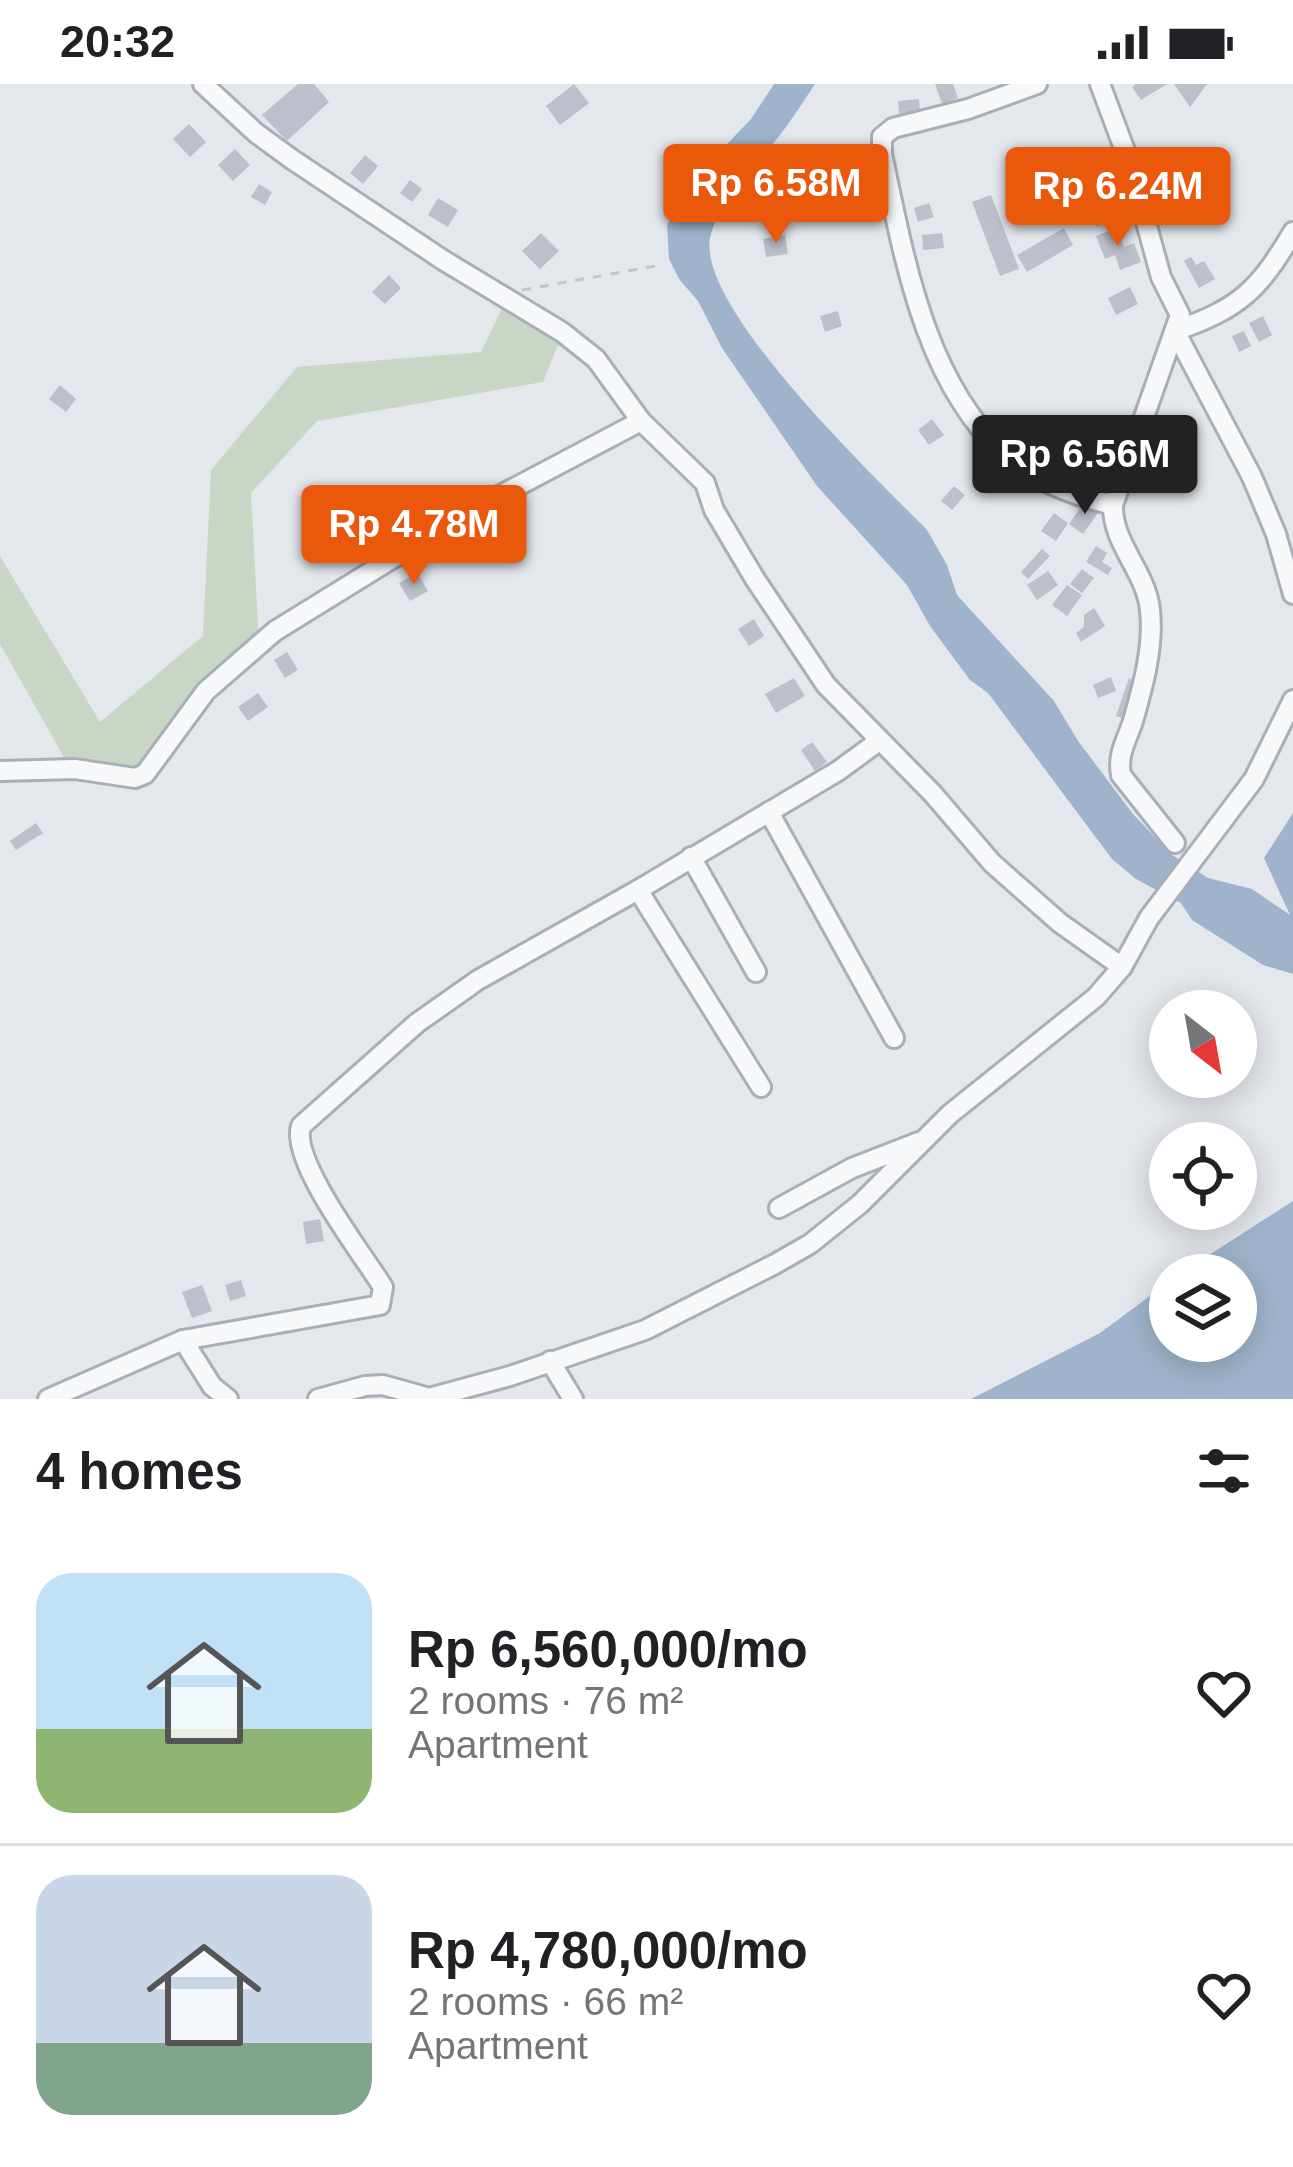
<!DOCTYPE html>
<meta charset="utf-8">
<style>
body{margin:0;font-family:Helvetica,sans-serif;background:#f6f6f6;color:#202124;height:100vh;display:flex;flex-direction:column;font-size:45px;white-space:nowrap}
*{box-sizing:border-box;margin:0}
p{font-size:39px;color:#757577}
.icon{flex:none;width:66px;height:66px;fill:none;stroke:currentColor;stroke-width:2;stroke-linecap:round;stroke-linejoin:round}
.map{position:relative;height:1315px;overflow:hidden}
.side{display:flex;flex-direction:column;background:#fff;flex:1}
.side>*{flex:none}
.needle{width:78px;rotate:149deg}
.fabs{position:absolute;left:1149px;top:906px;display:grid;gap:24px}
.fabs a{display:grid;place-items:center;width:108px;height:108px;border-radius:50%;background:#fff;box-shadow:0 6px 30px #0003;font-size:60px}
.price{position:absolute;translate:-50% -102px;padding:0 27px;border-radius:12px;background:#ea580c;color:#fff;font-size:39px;line-height:78px;filter:drop-shadow(0 3px 6px #0008)}
.price::after{content:'';position:absolute;left:50%;top:72px;width:36px;height:27px;margin-left:-18px;background:inherit;clip-path:polygon(0 0,100% 0,50% 100%)}
.price.current{background:#222;color:#fff}
ul{padding:0;list-style:none}
li{display:flex;align-items:center;gap:36px;height:300px;padding:0 36px}
li+li{border-top:3px solid #e0e0e0}
li span{display:grid;place-items:center;flex:none;width:336px;height:240px;border-radius:36px;color:#555}
li>.icon{margin-inline-start:auto}
span .icon{width:144px;height:144px;fill:#fffc;stroke-width:1}
li b{font-size:51px}
h2{display:flex;justify-content:space-between;align-items:center;height:144px;padding:0 36px;font-size:51px}
.status{display:flex;justify-content:space-between;align-items:center;height:84px;padding:0 60px;background:#fff;direction:ltr}
.status svg{height:33px;fill:currentColor}
.map>svg:first-child{display:block}
.green{fill:#c9d6c5}
.water{fill:#9fb4cc}
.building{fill:#bbc0ca}
.lines{fill:none;stroke-linecap:round;stroke-linejoin:round}
.minor-casing{stroke:#a9aeb7;stroke-width:24}
.path{stroke:#c2c5cb;stroke-width:3;stroke-dasharray:9 9;stroke-linecap:butt}
.minor{stroke:#f7f8fa;stroke-width:18}
</style>
<div class="status"><b>20:32</b><svg viewBox="0 0 49 12"><path d="M0 12V9h3v3zM5 12V6h3v6zM10 12V3h3v9zM15 12V0h3v12zM26 1h20v11H26zM47 4h2v5h-2z"/></svg></div>
<div class="map">
<svg width="1293" height="1315" viewBox="0 0 1293 1315">
<rect width="100%" height="100%" fill="#e4e7ec"/>
<polygon class="green" points="504,220 562,251 543,298 317,337 251,409 259,559 138,687 69,682 0,560 0,472 100,638 203,552 211,386 297,283 481,268"/>
<g class="water">
<path d="M774,0h41c-15,23 -30,46 -48,67 -21,25 -47,50 -56,83 -21,68 166,245 216,296l20,35 10,30 97,106 24,40 55,73 39,41 36,23 44,11 38,26 -26,-57 29,-45v161l-30,-9 -71,-45 -11,-17 -45,-24 -24,-20 -124,-166 -18,-13 -40,-54 -23,-41 -90,-99 -95,-138 -24,-47 -19,-22 -10,-20 -2,-34 9,-17 37,-49 38,-40z"/>
<polygon points="1293,1117 1293,1315 971,1315 1100,1249 1170,1197 1170,1257 1236,1257 1236,1191 1178,1191"/>
</g>
<g class="building">
<polygon points="298,0 314,0 329,18 287,57 262,31"/>
<polygon points="574,0 589,19 560,41 546,22"/>
<polygon points="935,0 953,0 958,14 942,20"/>
<polygon points="1136,0 1167,0 1141,16 1132,3"/>
<polygon points="1174,0 1207,0 1190,23"/>
<polygon points="919,15 920,28 899,30 898,17"/>
<polygon points="189,40 206,58 190,73 173,55"/>
<polygon points="235,65 250,81 233,97 218,81"/>
<polygon points="365,71 378,82 363,100 350,89"/>
<polygon points="410,96 422,105 412,118 400,109"/>
<polygon points="1107,97 1123,110 1098,143 1082,130"/>
<polygon points="1170,98 1181,115 1161,122 1158,116 1165,111 1161,105"/>
<polygon points="259,100 272,108 265,121 251,113"/>
<polygon points="991,111 1019,185 1000,192 972,118"/>
<polygon points="438,114 458,126 448,143 428,131"/>
<polygon points="929,119 934,133 918,138 914,124"/>
<polygon points="1064,144 1073,161 1027,188 1017,171"/>
<polygon points="1117,144 1124,163 1134,159 1141,178 1120,186 1115,171 1105,175 1096,152"/>
<polygon points="541,149 559,167 540,185 522,167"/>
<polygon points="942,149 944,164 923,166 922,151"/>
<polygon points="785,151 788,170 766,173 763,155"/>
<polygon points="1191,173 1196,181 1204,177 1215,195 1199,204 1184,177"/>
<polygon points="389,191 401,204 385,220 372,208"/>
<polygon points="1130,203 1138,220 1116,231 1108,214"/>
<polygon points="838,227 842,242 825,248 820,232"/>
<polygon points="1263,232 1272,251 1259,258 1249,239"/>
<polygon points="1244,247 1251,262 1239,268 1232,252"/>
<polygon points="60,301 76,315 66,328 49,315"/>
<polygon points="932,335 944,351 929,361 918,346"/>
<polygon points="1045,354 1057,364 1043,380 1031,371"/>
<polygon points="954,402 965,411 952,426 941,417"/>
<polygon points="1086,416 1100,426 1083,450 1069,440"/>
<polygon points="1054,429 1068,439 1056,457 1041,447"/>
<polygon points="491,442 503,460 483,475 470,457"/>
<polygon points="1096,462 1107,469 1102,478 1112,484 1108,491 1086,478"/>
<polygon points="1042,465 1050,472 1028,495 1021,488"/>
<polygon points="1082,485 1094,494 1082,509 1070,500"/>
<polygon points="1048,487 1058,501 1037,516 1027,501"/>
<polygon points="417,489 428,507 410,517 399,499"/>
<polygon points="1067,501 1082,511 1067,532 1052,521"/>
<polygon points="1094,524 1105,542 1081,558 1076,549 1084,543 1084,531"/>
<polygon points="754,535 764,552 749,562 738,545"/>
<polygon points="287,568 298,586 285,594 274,576"/>
<polygon points="1111,593 1116,607 1098,614 1093,601"/>
<polygon points="794,594 805,612 776,629 765,610"/>
<polygon points="1129,594 1141,599 1128,636 1116,632"/>
<polygon points="258,609 268,623 248,637 238,623"/>
<polygon points="812,658 827,678 815,687 801,666"/>
<polygon points="36,739 43,749 16,766 10,757"/>
<polygon points="320,1135 324,1157 306,1160 303,1138"/>
<polygon points="241,1196 246,1212 230,1217 225,1201"/>
<polygon points="202,1201 212,1227 192,1234 182,1208"/>
</g>
<g class="lines">
<g class="minor-casing">
<g id="minor">
<polyline points="203,0 256,49 293,76 443,176 562,248 596,275 641,337 705,399 714,426 755,495 826,601 933,710 992,779 1060,839 1122,883 1096,913 950,1030 860,1120 810,1160 775,1180 645,1246 510,1292 429,1314 383,1301 365,1302 318,1315"/>
<path d="M1037,0l-69,25 -75,19 -11,9v17c22,102 42,228 124,301 28,26 70,41 107,50"/>
<path d="M1100,0l30,80 31,113 19,38 -67,190c-1,39 33,66 37,105 4,37 -7,76 -17,111 -6,19 -16,33 -12,54l54,68"/>
<polyline points="1175,247 1252,393 1276,450 1293,510"/>
<path d="M1175,247c65,-23 83,-40 118,-99"/>
<polyline points="0,687 75,685 135,694 145,690 206,607 275,547 461,432 641,337"/>
<polyline points="769,728 894,954"/>
<polyline points="691,773 756,888"/>
<polyline points="638,806 761,1003"/>
<polyline points="1122,883 1149,834 1254,695 1293,616"/>
<polyline points="779,1124 852,1084 919,1058"/>
<polyline points="183,1256 212,1302 228,1315"/>
<polyline points="550,1277 573,1315"/>
<path d="M48,1315l135,-59 197,-35 3,-18c-20,-32 -93,-126 -82,-161l116,-103 61,-43 160,-90 200,-119 41,-30"/>
</g>
</g>
<polyline class="path" points="522,206 661,181"/>
<use href="#minor" class="minor"/>
</g>
</svg>
<div class="fabs">
<a><svg class="needle" viewBox="-14 -14 28 28"><path d="M0-13l5 13h-10z" fill="#e53935"/><path d="M0 13l5-13h-10z" fill="#757577"/></svg></a>
<a><svg class="icon" aria-label="locate" viewBox="0 0 24 24"><circle cx="12" cy="12" r="6"/><path d="M12 2v4M12 18v4M2 12h4M18 12h4"/></svg></a>
<a><svg class="icon" aria-label="layers" viewBox="0 0 24 24"><path d="M12 4l9 5-9 5-9-5zM3 14l9 5 9-5"/></svg></a>
</div>
<b class="price" style="left:776px;top:162px">Rp 6.58M</b>
<b class="price" style="left:1118px;top:165px">Rp 6.24M</b>
<b class="price current" style="left:1085px;top:433px">Rp 6.56M</b>
<b class="price" style="left:414px;top:503px">Rp 4.78M</b>
</div>
<section class="side">
<h2>4 homes<svg class="icon" aria-label="filters" viewBox="0 0 24 24"><path d="M4 7h16M4 17h16"/><circle cx="9" cy="7" r="2"/><circle cx="15" cy="17" r="2"/></svg></h2>
<ul>
<li><span style="background:linear-gradient(#bfe0f5 65%,#8fb573 0)"><svg class="icon" aria-label="home" viewBox="0 0 24 24"><path d="M3 11l9-7 9 7M6 9v11h12V9"/></svg></span><div><b>Rp 6,560,000/mo</b><p>2 rooms · 76 m²</p><p>Apartment</p></div><svg class="icon" aria-label="heart" viewBox="0 0 24 24"><path d="M12 20l-8-8c-3-5 5-10 8-4 3-6 11-1 8 4z"/></svg></li>
<li><span style="background:linear-gradient(#c9d6e8 70%,#7fa58c 0)"><svg class="icon" aria-label="home" viewBox="0 0 24 24"><path d="M3 11l9-7 9 7M6 9v11h12V9"/></svg></span><div><b>Rp 4,780,000/mo</b><p>2 rooms · 66 m²</p><p>Apartment</p></div><svg class="icon" aria-label="heart" viewBox="0 0 24 24"><path d="M12 20l-8-8c-3-5 5-10 8-4 3-6 11-1 8 4z"/></svg></li>
</ul>
</section>
